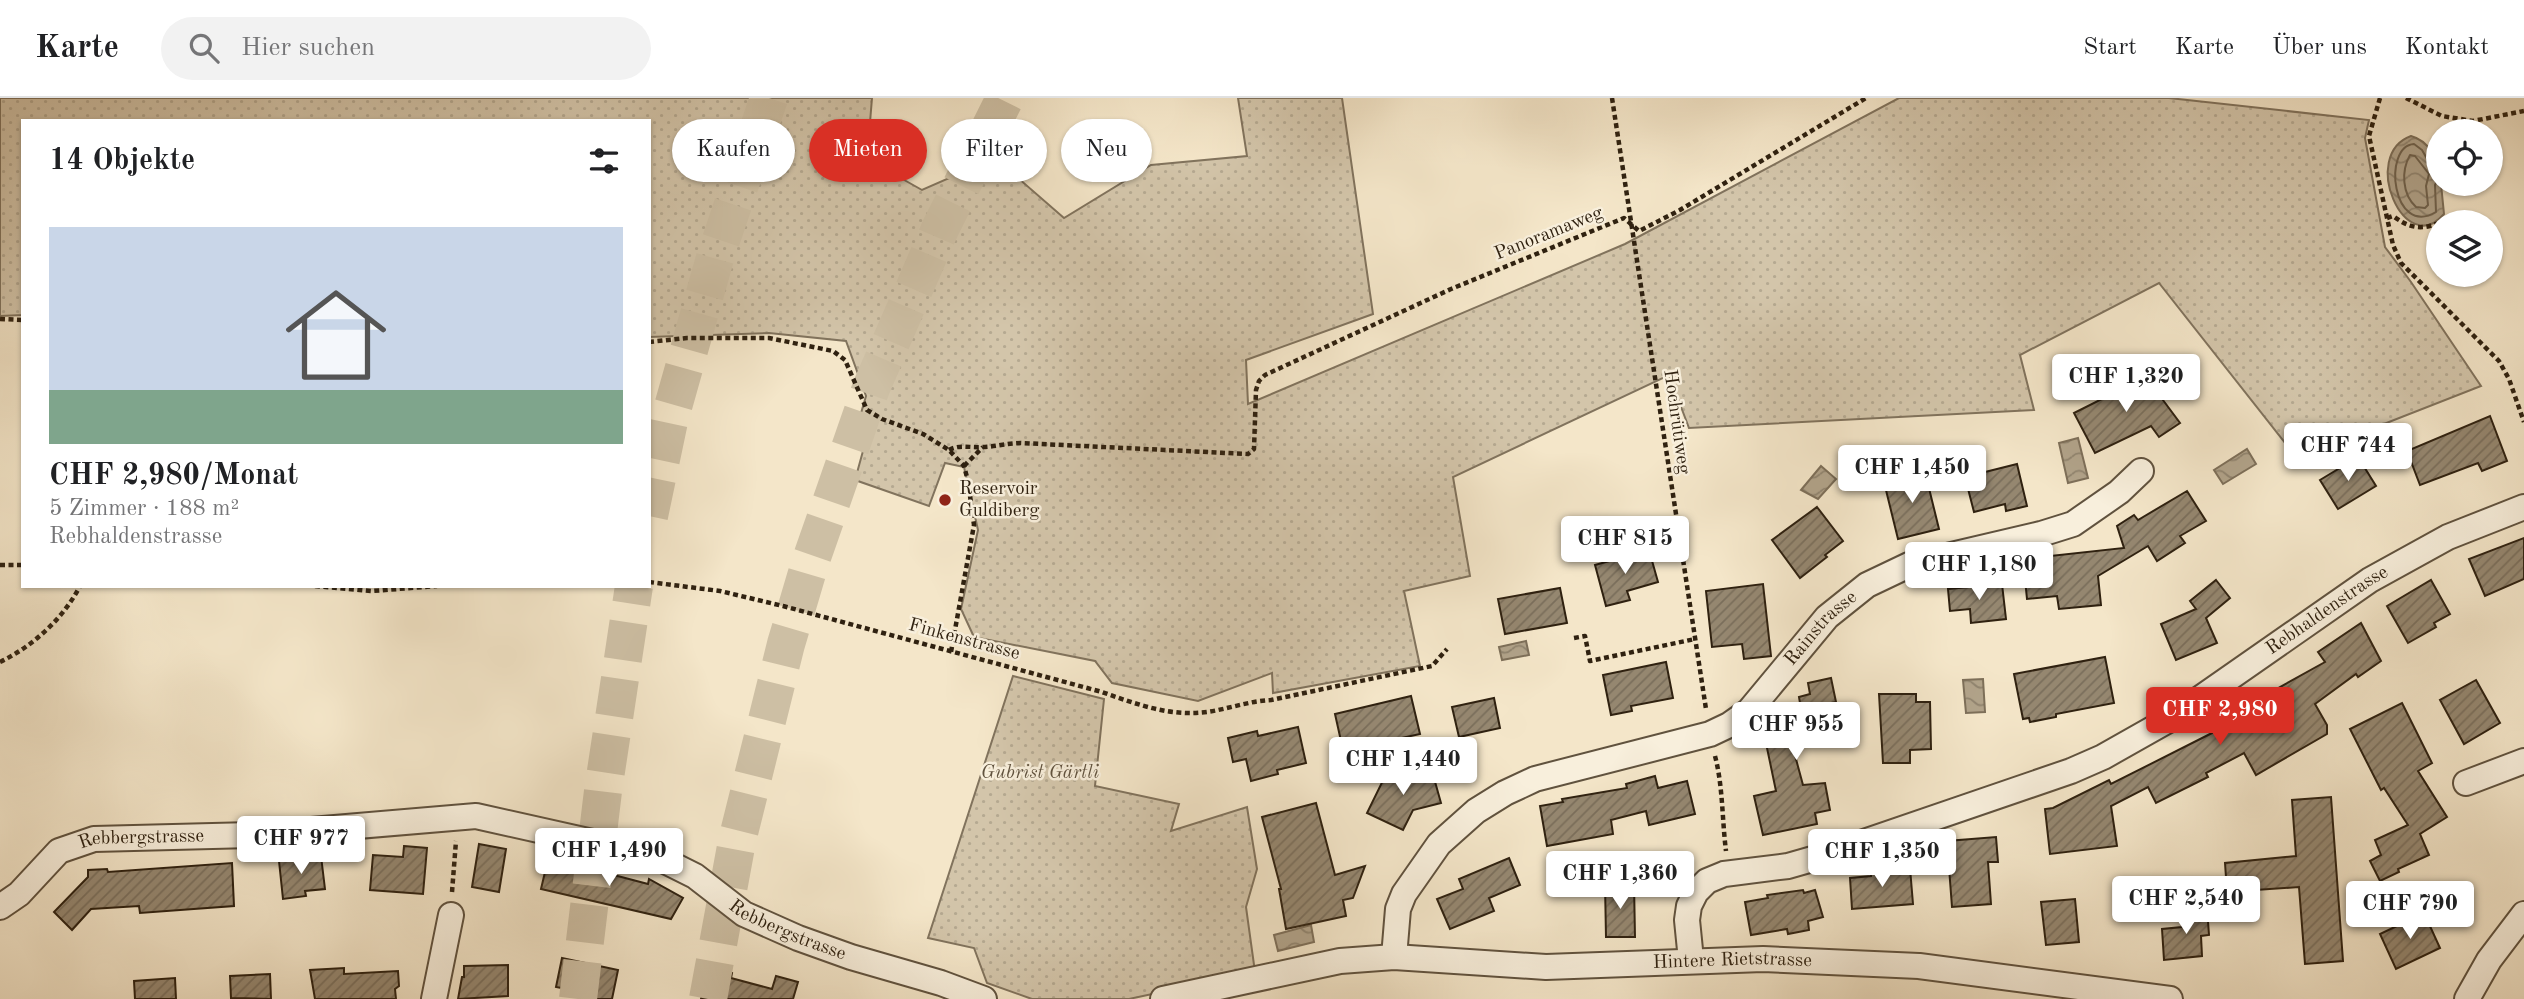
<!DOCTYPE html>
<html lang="de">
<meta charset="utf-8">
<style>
body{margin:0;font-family:"Old Standard TT",serif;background:#f2f2f2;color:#202124;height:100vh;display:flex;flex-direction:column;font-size:26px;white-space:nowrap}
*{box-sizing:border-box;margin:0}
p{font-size:23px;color:#757577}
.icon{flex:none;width:38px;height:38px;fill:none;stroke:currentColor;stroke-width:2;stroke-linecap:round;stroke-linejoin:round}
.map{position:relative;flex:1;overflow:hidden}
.side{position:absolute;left:21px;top:21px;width:630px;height:469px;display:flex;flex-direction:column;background:#fff;border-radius:0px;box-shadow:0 2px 5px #0004}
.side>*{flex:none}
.top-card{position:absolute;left:672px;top:21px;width:665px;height:63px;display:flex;gap:14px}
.controls{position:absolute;left:2426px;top:21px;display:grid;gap:14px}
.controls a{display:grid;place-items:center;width:77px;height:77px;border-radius:50%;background:#fff;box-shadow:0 2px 5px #0004;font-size:35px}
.price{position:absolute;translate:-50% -60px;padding:0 16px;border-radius:7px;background:#fff;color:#222;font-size:23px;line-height:46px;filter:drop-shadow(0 2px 4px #0008)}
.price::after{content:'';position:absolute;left:50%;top:42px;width:21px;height:16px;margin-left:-10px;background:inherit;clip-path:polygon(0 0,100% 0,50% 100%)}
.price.current{background:#d93025;color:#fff}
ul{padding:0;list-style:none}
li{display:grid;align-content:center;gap:14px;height:371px;padding:0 28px}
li+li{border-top:2px solid #e0e0e0}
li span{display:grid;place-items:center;height:217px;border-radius:0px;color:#555}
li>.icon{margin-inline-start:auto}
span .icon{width:126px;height:126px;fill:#fffc;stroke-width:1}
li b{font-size:30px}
h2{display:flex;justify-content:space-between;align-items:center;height:84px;padding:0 28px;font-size:30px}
.pill{padding:0 24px;border-radius:32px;background:#fff;box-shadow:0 2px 5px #0004;font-size:24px;line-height:63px}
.pill.current{background:#d93025;color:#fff}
header{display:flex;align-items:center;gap:42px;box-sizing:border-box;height:98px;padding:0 35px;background:#fff;border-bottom:2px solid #e0e0e0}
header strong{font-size:33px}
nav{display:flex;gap:38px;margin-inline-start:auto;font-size:24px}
.search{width:490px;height:63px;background:#f2f2f2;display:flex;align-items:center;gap:18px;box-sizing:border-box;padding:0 24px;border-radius:38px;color:#757577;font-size:26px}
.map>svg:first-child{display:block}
.green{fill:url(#green-dots);stroke:#81735d;stroke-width:2}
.water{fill:url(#water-waves);stroke:#7d6f59;stroke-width:2}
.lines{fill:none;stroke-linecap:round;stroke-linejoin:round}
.shore{stroke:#70624d;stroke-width:2}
.building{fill:url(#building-hatch);stroke:#2f2110;stroke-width:2}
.highway-tunnel{stroke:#cdbfa4;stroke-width:38;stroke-dasharray:38 19;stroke-linecap:butt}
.street-casing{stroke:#60523e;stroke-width:28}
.path{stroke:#2f2110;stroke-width:4.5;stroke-dasharray:5 3.5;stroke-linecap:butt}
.street{stroke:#f8efdc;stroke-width:24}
.poi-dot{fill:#8f2418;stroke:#f8efdc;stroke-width:2.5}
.labels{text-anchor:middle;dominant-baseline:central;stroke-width:5;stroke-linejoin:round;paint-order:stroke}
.street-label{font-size:19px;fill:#2f2110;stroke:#f8efdc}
.poi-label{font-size:19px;fill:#2f2110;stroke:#f8efdc;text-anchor:start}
.park-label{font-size:19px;font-style:italic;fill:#60523e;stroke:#f8efdc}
</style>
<header>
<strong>Karte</strong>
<div class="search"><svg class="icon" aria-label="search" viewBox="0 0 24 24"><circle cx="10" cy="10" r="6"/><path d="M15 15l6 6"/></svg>Hier suchen</div>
<nav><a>Start</a><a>Karte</a><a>Über uns</a><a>Kontakt</a></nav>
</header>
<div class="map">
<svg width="2524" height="901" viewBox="0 0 2524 901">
<defs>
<pattern id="green-dots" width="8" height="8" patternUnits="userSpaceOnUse" patternTransform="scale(1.75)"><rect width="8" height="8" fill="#d3c5aa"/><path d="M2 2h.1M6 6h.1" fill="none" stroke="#b5a991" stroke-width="1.8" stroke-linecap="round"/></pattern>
<pattern id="water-waves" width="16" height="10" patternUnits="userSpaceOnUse" patternTransform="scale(1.75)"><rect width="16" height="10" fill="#b1a38a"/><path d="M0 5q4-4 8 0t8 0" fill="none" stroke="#90846f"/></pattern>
<pattern id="building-hatch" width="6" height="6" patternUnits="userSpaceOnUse" patternTransform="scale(1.75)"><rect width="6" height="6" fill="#958770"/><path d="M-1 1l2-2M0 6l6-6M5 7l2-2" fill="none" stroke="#7a6e5b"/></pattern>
</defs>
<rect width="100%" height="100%" fill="#f4e6c9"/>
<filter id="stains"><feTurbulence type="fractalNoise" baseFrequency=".00286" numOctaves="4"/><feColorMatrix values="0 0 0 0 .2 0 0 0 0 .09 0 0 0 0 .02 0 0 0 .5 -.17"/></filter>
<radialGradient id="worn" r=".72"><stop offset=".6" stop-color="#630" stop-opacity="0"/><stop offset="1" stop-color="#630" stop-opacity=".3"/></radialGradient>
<g class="green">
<polygon points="0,0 872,0 867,61 922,92 995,60 1064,120 1151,67 1247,58 1238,0 1342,0 1373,216 1246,262 1248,306 1625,146 1899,0 2169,0 2369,22 2365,40 2385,149 2411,184 2481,288 2297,360 2159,185 2020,257 2034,312 1689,330 1669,277 1453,379 1470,478 1404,493 1420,568 1273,595 1272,575 1198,603 1112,585 1095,563 974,539 961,511 978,432 964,369 945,365 929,408 855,382 863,353 852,346 866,298 846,243 769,235 649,239 649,23 23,23 23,217 0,218"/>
<polygon points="1013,578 1104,601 1095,688 1179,706 1171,733 1247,709 1257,771 1246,809 1255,874 1129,901 1032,901 987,885 974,850 928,840"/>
</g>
<g class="water">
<path d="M2411,38c22,6 27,28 27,48h3l3,30c-39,46 -85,-59 -33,-78z"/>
<polygon points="2078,340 2088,380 2068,385 2059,345"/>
<polygon points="2247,351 2256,366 2223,386 2214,372"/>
<polygon points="1821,368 1836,381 1818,401 1801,392"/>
<polygon points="1526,543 1529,557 1502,562 1499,549"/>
<polygon points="1983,581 1985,614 1966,615 1963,582"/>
<polygon points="1311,827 1314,844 1278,853 1274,837"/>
</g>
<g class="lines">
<g class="shore">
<path d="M2410,57l5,1 14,18 -3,12 2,19 -3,3 -9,-1c-14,-13 -15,-36 -6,-52z"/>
<path d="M2438,68l-8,-2 -8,-14 -8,-6c-32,2 -22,94 22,68l-1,-27 3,-6"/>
</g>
</g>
<g class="building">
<polygon points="2148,273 2161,291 2157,294 2180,325 2159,339 2151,328 2095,355 2074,315 2122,291"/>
<polygon points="2490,318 2507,363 2482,373 2478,365 2420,387 2407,353"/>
<polygon points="2358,359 2376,388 2338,411 2320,382"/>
<polygon points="2017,366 2027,408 2006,413 2005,406 1974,414 1965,379"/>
<polygon points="1925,374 1939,431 1898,441 1884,384"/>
<polygon points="2187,393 2206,423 2180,438 2185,445 2157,463 2148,448 2098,478 2101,507 2059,511 2057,498 2027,501 2023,461 2124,450 2117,428 2134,417 2138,422"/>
<polygon points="1817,409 1843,443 1825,457 1827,459 1800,480 1772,442"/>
<polygon points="2524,440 2524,481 2485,498 2469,461"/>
<polygon points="1649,452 1658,484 1627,493 1630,502 1606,508 1595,467"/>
<polygon points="2216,482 2230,500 2206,520 2217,545 2176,562 2161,526 2196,511 2190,503"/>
<polygon points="2431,482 2450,516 2434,525 2436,529 2408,545 2387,508"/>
<polygon points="1763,486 1771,558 1744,561 1742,546 1712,549 1706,493"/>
<polygon points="2002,486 2006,521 1971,525 1970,511 1950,513 1948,491"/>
<polygon points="1560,490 1567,525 1505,536 1498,501"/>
<polygon points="2361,525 2381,563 2358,579 2356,576 2315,606 2327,627 2327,636 2256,677 2244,655 2206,675 2208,679 2156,705 2148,689 2111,708 2117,748 2050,756 2045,711 2053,710 2109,682 2111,686 2212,635 2231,624 2228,618 2325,564 2318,554"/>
<polygon points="2105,559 2114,605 2056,616 2056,619 2030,624 2029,620 2023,621 2014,576"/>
<polygon points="1666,564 1673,600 1631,608 1632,613 1611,617 1603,577"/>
<polygon points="1831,580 1836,604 1827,606 1835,641 1793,650 1803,687 1825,685 1830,712 1815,715 1817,726 1763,737 1754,698 1776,693 1762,626 1775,624 1773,617 1801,611 1799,599 1810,596 1808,585"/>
<polygon points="2476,582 2500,625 2464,646 2440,602"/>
<polygon points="1879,596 1916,596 1916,604 1930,604 1931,651 1910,652 1910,665 1883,665"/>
<polygon points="1411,598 1420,636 1388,643 1390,649 1365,655 1363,648 1343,652 1335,616"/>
<polygon points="1494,600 1500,630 1459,639 1452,609"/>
<polygon points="2402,605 2432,665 2418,673 2447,719 2420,736 2429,757 2398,771 2399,774 2380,783 2370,763 2381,757 2375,742 2408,727 2384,690 2381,692 2350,631"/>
<polygon points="1298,629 1306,665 1277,672 1278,676 1251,683 1246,661 1233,664 1228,640 1257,633 1258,638"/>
<polygon points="1393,662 1397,682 1432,673 1441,705 1413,712 1403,732 1367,715"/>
<polygon points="1655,678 1658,690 1687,683 1695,716 1649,727 1646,713 1611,722 1613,736 1547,748 1540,708 1563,704 1562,701 1627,690 1626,686"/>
<polygon points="2331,699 2343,863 2305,866 2299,789 2227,794 2225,765 2296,758 2292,702"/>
<polygon points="1316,705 1335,777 1365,768 1353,800 1343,802 1346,818 1286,831 1279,791 1281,791 1262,719"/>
<polygon points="1996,739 1998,764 1988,764 1991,806 1952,809 1947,743"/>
<polygon points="479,746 506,751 499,794 472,789"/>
<polygon points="404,748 427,750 423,796 370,792 373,757 403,759"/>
<polygon points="549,757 592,768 591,771 648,786 649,781 683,800 671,821 541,791"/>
<polygon points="321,758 325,791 305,793 306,798 283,801 279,763"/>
<polygon points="1509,760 1520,787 1489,800 1494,813 1450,831 1437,801 1463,791 1459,781"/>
<polygon points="232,765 234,808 140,815 139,808 91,811 72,832 54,814 88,779 88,772 107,771 108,774"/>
<polygon points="1910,770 1913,806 1852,811 1850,780 1871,778 1871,774"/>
<polygon points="1605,786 1634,786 1635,839 1606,839"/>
<polygon points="1803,792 1804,795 1815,792 1823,819 1808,823 1809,832 1788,836 1787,831 1751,837 1745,804 1768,800 1767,797"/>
<polygon points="2075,801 2079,844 2046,847 2041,804"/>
<polygon points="2207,810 2209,837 2201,838 2202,858 2164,862 2162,831 2182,829 2180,813"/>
<polygon points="2424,815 2440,850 2396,871 2380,836"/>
<polygon points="562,860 618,872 612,901 581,901 582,894 556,889"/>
<polygon points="508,867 508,898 458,901 462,879 464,879 464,868"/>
<polygon points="710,869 732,875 731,880 772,891 776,878 798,884 793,901 701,901"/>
<polygon points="344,870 344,876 398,873 399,888 395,891 396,901 315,901 310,872"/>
<polygon points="270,876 271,901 231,900 230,878"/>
<polygon points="175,880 176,901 135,901 134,883"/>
</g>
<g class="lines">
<g class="highway-tunnel">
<polyline points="649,418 669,323 715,160 769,0"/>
<polyline points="578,901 603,693 634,488"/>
<polyline points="708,901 737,743 786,546 810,465 871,290 940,131 1005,0"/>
</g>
<g class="street-casing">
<g id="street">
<polyline points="2466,685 2524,663"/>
<path id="s1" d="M0,809l19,-13 40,-43 35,-12 158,-4 224,-19 179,40 40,20 49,38 54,24 53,19 90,26 43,16"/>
<path id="s2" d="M1394,859l4,-48 6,-15 35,-50 37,-33 29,-18 30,-14 175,-45 19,-9 20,-14 78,-94 40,-32 42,-20 132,-31 32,-10 46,-32 22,-21"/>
<path id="s3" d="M1691,862l-4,-40 2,-14 7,-14 11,-11 17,-7 64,-8 35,-10 248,-85 32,-14 69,-39 198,-138 78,-43 76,-30"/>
<polyline points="434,901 451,817"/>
<path id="s4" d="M1163,901l177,-38 54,-4 152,10 217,-8 156,7 251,33"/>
<polyline points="2467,901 2489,862 2524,816"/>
</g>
</g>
<g class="path">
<polyline points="1612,0 1706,611"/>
<polyline points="2380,0 2369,38 2393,147 2401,165 2499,263 2509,281 2524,324"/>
<polyline points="2406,0 2442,18 2473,23 2524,13"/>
<path d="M2387,120l6,-2c15,11 27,15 45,7"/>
<polyline points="0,221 23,222"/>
<polyline points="649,244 687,240 769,240 833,253 845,262 867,312 882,321 923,336 949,352 964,368 968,383 974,427 951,554"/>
<path d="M949,352c11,-6 20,-2 33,-3 13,0 25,-4 39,-4l227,11 6,-5 2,-59 3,-9 6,-6 186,-86 173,-71 15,13 41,-21 186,-112"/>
<polyline points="964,368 983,349"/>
<polyline points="0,467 23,467"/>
<path d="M649,484l71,9 63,15 319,86c34,12 68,25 105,20 21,-3 42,-11 64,-12l161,-34 15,-17"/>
<polyline points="315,488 372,493 437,488"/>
<polyline points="1574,540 1585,538 1590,563 1695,541"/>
<path d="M0,564c33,-16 63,-43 80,-76"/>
<path d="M1715,658c8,30 7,64 11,95"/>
<polyline points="452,794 456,743"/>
</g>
<use href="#street" class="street"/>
</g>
<circle class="poi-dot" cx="945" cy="402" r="7"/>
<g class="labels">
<g class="street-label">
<text transform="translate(1549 136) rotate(-22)">Panoramaweg</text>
<text transform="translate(1676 324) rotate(82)">Hochrütiweg</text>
<text stroke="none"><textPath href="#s3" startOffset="770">Rebhaldenstrasse</textPath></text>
<text stroke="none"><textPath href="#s2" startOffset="578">Rainstrasse</textPath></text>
<text transform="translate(964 542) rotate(15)">Finkenstrasse</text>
<text stroke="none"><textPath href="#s1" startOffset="166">Rebbergstrasse</textPath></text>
<text stroke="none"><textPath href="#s1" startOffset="838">Rebbergstrasse</textPath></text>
<text stroke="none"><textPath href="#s4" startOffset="574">Hintere Rietstrasse</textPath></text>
</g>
<g class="poi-label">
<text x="959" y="391">Reservoir<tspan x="959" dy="22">Guldiberg</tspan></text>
</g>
<g class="park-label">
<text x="1040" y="675">Gubrist Gärtli</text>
</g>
</g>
<rect width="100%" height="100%" filter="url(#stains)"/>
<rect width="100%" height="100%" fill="url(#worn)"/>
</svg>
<div class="controls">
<a><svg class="icon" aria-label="locate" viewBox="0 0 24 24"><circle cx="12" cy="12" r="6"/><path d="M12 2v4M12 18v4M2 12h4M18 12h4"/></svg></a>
<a><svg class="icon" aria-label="layers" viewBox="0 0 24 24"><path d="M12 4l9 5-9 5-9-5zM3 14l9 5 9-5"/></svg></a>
</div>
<b class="price" style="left:2126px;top:316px">CHF 1,320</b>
<b class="price" style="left:2348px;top:385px">CHF 744</b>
<b class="price" style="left:1912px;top:407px">CHF 1,450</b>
<b class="price" style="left:1625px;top:478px">CHF 815</b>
<b class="price" style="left:1979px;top:504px">CHF 1,180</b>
<b class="price current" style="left:2220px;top:649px">CHF 2,980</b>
<b class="price" style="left:1796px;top:664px">CHF 955</b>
<b class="price" style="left:1403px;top:699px">CHF 1,440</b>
<b class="price" style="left:301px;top:778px">CHF 977</b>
<b class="price" style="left:609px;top:790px">CHF 1,490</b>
<b class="price" style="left:1882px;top:791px">CHF 1,350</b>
<b class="price" style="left:1620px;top:813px">CHF 1,360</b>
<b class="price" style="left:2186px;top:838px">CHF 2,540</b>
<b class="price" style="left:2410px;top:843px">CHF 790</b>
<div class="top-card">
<a class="pill">Kaufen</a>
<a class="pill current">Mieten</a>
<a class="pill">Filter</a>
<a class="pill">Neu</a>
</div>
<section class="side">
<h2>14 Objekte<svg class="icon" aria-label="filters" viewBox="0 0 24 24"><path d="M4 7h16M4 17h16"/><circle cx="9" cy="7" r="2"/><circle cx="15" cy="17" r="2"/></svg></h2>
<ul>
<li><span style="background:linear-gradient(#c9d6e8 75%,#7fa58c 0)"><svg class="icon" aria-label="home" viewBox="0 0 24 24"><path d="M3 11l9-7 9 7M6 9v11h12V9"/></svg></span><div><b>CHF 2,980/Monat</b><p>5 Zimmer · 188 m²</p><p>Rebhaldenstrasse</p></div></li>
</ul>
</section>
</div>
